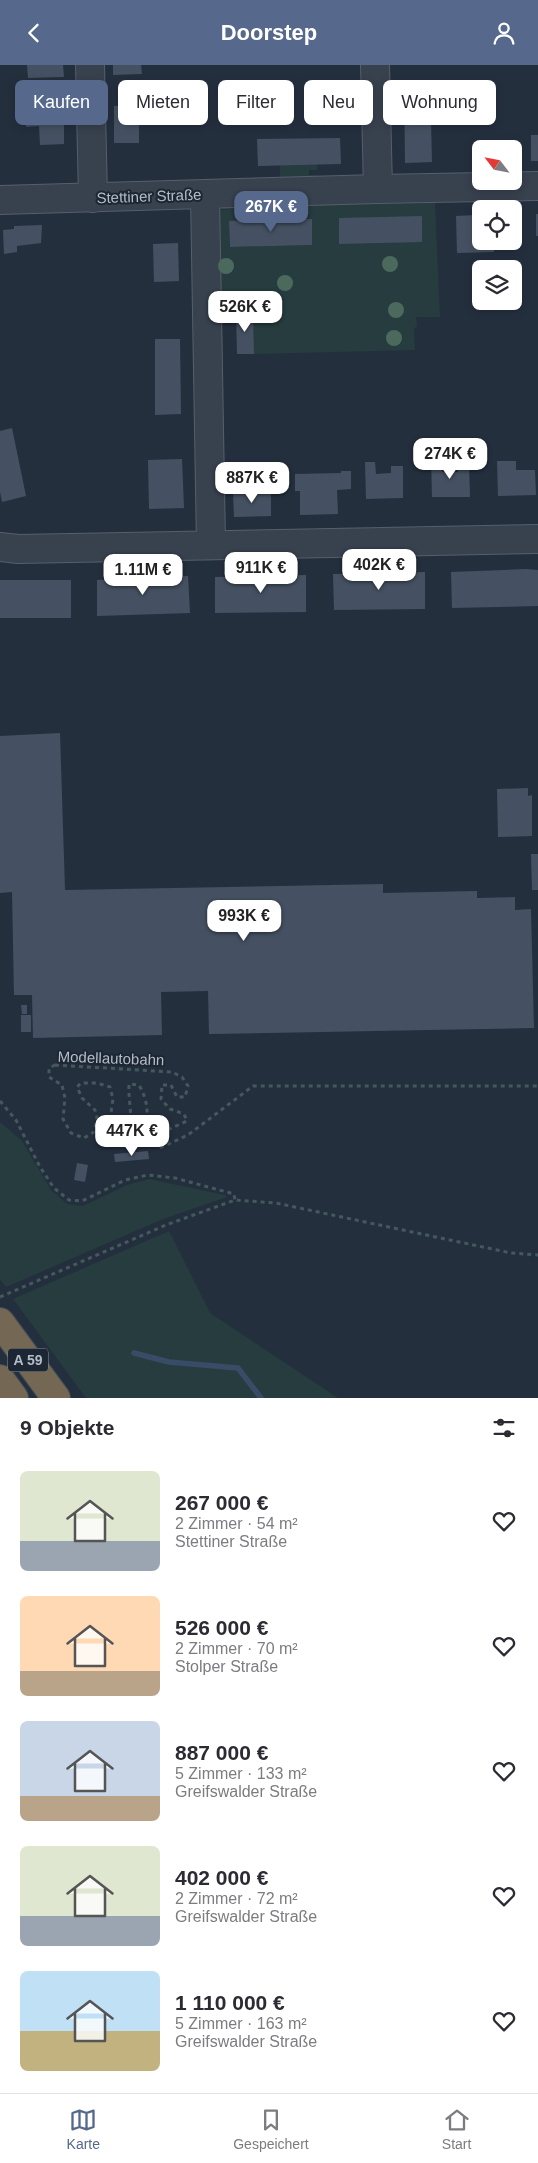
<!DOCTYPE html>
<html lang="de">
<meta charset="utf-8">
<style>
body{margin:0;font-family:Helvetica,sans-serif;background:#f2f2f3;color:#2b2b33;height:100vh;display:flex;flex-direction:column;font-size:19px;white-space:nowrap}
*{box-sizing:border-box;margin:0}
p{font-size:16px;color:#7c7c81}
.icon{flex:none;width:28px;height:28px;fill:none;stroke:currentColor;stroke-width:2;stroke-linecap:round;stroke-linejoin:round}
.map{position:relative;height:1333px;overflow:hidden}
.sheet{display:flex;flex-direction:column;background:#fff;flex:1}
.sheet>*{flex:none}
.top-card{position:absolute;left:15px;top:15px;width:509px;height:45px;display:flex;gap:10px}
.needle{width:32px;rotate:302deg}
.fabs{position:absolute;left:472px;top:75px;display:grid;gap:10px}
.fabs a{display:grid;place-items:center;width:50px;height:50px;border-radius:8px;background:#fff;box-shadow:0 2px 8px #0003;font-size:25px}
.price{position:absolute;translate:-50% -42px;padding:0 11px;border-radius:10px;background:#fff;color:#222;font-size:16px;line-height:32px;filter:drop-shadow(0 1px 2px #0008)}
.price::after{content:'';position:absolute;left:50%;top:30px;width:15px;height:11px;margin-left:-8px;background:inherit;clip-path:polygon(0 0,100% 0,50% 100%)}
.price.on{background:#56698c;color:#fff}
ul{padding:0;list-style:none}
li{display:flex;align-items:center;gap:15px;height:125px;padding:0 20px}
li span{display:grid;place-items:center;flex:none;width:140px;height:100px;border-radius:8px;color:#555}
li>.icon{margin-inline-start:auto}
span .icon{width:60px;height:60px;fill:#fffc;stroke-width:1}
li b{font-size:21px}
h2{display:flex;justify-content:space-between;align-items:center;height:60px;padding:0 20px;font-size:21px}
.chip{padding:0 18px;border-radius:8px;background:#fff;box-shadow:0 2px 8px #0003;font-size:18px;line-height:45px}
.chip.on{background:#56698c;color:#fff}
header{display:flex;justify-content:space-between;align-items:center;height:65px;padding:0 20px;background:#56698c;color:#fff;font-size:22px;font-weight:800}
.menu{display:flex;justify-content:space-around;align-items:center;height:70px;border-top:1px solid #e1e1e2;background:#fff;font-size:14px;color:#7c7c81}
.menu a{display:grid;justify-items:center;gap:2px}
.menu .on{color:#56698c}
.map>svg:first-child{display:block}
.green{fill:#263c3f}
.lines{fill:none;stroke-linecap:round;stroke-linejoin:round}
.stream{stroke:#394c67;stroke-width:5.5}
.building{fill:#455162}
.minor-casing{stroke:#565f6c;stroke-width:30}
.highway-casing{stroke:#434c59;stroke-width:30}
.path{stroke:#44595c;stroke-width:3;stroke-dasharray:4 4;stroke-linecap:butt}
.minor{stroke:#38414e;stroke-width:28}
.highway{stroke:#746855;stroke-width:28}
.tree{fill:#4b6a5d}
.labels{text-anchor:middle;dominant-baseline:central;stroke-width:4;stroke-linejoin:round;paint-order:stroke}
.shield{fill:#1d2633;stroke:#878f9c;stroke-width:1}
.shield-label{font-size:14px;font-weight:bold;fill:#b4bcc9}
.street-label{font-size:15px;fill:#b4bcc9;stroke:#1d2633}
</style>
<header><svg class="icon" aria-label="back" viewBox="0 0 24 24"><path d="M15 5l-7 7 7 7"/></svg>Doorstep<svg class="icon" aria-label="person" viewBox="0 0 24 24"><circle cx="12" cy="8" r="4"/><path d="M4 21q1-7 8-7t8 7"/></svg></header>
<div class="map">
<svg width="538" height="1333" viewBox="0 0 538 1333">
<rect width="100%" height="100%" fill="#242f3e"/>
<g class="green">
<polygon points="317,99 317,105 309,105 309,110 317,110 317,113 280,112 280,100"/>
<polygon points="435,138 440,252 416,252 417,262 414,263 415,285 254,289 253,246 231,247 219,250 219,147 221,145 246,143 247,156 229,156 230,182 312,180 312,155 293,155 293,140"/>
<polygon points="289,141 289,155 253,156 253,142"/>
<polygon points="0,1057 22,1076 51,1125 67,1139 83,1141 127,1120 149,1114 225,1130 227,1132 163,1154 6,1222 0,1214"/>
<polygon points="169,1166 210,1248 338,1333 86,1333 13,1234"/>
</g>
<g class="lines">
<polyline class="stream" points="134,1288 169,1297 238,1303 261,1333"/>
</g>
<g class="building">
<polygon points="27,0 63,0 64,12 28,13"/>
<polygon points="113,0 141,0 142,9 113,10"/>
<polygon points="404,15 430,15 432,97 405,98"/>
<polygon points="139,40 139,78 114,78 114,41"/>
<polygon points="25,42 64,42 64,79 40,80 39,61 26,62"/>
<rect x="531" y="70" width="7" height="26"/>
<polygon points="340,73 341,99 258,101 257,74"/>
<rect x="536" y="149" width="2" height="22"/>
<polygon points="475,150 481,150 481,176 494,176 494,187 457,188 456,151"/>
<polygon points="422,151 422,177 339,179 339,153"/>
<polygon points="312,154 312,180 230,182 229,156"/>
<polygon points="42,160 41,178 17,181 17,187 4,189 3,165 14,164 14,161"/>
<polygon points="178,178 179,216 154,217 153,179"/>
<polygon points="253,246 254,289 237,289 236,247"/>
<polygon points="155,274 180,274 181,349 155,350"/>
<polygon points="12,363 26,431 2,437 0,427 0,366"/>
<polygon points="442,391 442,407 458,407 457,400 469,399 470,432 432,432 431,392"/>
<polygon points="182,394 184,443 149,444 148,395"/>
<polygon points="497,396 516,396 516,405 535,405 536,430 498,431"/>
<polygon points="365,397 375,397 376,409 391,408 391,401 403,401 403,433 366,434"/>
<polygon points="341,406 351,406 351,424 337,425 338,449 300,450 300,426 295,426 295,409 341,408"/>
<polygon points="271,426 271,451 234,452 233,427"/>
<polygon points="526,504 538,505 538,541 452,543 451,507"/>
<polygon points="425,507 425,544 334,545 333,509"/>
<polygon points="306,510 306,547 215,548 215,512"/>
<polygon points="188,511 190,548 97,551 97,515"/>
<rect x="0" y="515" width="71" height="38"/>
<polygon points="60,668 65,825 383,819 383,828 477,826 477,833 515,832 515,845 531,844 534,963 209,969 208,926 161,927 162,970 33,973 32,930 14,930 12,827 0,828 0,671"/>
<polygon points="528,723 528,731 532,730 532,771 498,772 497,724"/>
<polygon points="531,789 538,789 538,825 532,825"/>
<polygon points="21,940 27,940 27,949 22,949"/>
<rect x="21" y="950" width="10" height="17"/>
<polygon points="148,1086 149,1094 115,1097 114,1089"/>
<polygon points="77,1098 88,1100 85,1117 74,1115"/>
</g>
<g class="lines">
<g class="minor-casing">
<g id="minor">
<polyline points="90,0 93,133"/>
<polyline points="375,0 378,124"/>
<polyline points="205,130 211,480"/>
<polyline points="0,135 378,124 538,121"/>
<polyline points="0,482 18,484 538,474"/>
</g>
</g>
<g class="highway-casing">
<g id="highway">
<polyline points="0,1257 56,1333"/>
<polyline points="0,1314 14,1333"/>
</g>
</g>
<g class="path">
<path d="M55,1000l117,7 10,5 6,9 -3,11h-8l-6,-12h-9l-1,14 9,10 14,5 3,7 -24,11 -18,1c3,-20 4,-30 -6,-48l-10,-1c-1,18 5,36 -1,53l-9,3 -11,-8 5,-33 -3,-12 -13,-4h-16l-4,4 5,11 13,12 2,8 -3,14 -10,6 -13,-5 -8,-14 2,-21 -3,-13 -13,-8v-9z"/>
<polyline points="0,1036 16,1055 40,1102 54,1123 69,1135 82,1136 125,1115 148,1110 175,1113 234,1129 235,1135"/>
<polyline points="160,1083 188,1070 253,1021 538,1021"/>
<polyline points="0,1232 166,1160 235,1135 276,1138 511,1188 538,1190"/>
</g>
<use href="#minor" class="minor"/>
<use href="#highway" class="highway"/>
</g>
<g class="tree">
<circle cx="390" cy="199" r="8"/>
<circle cx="226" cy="201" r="8"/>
<circle cx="285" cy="218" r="8"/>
<circle cx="250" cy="243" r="8"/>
<circle cx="396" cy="245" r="8"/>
<circle cx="394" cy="273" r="8"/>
</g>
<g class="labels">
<rect class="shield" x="8" y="1283.5" width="40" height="23" rx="4"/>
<g class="shield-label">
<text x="28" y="1295">A 59</text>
</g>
<g class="street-label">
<text transform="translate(149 131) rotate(-2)">Stettiner Straße</text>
<text transform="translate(111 993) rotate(2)">Modellautobahn</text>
</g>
</g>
</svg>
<div class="fabs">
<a><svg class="needle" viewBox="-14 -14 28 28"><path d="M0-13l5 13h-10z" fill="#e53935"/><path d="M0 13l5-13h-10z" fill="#7c7c81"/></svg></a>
<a><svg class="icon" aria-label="locate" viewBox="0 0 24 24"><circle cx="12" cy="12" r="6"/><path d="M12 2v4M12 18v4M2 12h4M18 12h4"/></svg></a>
<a><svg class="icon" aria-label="layers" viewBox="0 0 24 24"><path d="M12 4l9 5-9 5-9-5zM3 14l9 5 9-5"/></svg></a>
</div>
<b class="price on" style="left:271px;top:168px">267K €</b>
<b class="price" style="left:245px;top:268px">526K €</b>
<b class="price" style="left:450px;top:415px">274K €</b>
<b class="price" style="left:252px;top:439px">887K €</b>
<b class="price" style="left:379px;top:526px">402K €</b>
<b class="price" style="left:261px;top:529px">911K €</b>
<b class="price" style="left:143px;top:531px">1.11M €</b>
<b class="price" style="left:244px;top:877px">993K €</b>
<b class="price" style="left:132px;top:1092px">447K €</b>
<div class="top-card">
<a class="chip on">Kaufen</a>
<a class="chip">Mieten</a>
<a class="chip">Filter</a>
<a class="chip">Neu</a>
<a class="chip">Wohnung</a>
</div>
</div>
<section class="sheet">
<h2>9 Objekte<svg class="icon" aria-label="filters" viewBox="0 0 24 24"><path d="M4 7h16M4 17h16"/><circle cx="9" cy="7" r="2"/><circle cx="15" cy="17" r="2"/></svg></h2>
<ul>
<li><span style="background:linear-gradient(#dfe7d0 70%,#9aa5b1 0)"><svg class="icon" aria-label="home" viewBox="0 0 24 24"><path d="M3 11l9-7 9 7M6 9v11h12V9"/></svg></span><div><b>267 000 €</b><p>2 Zimmer · 54 m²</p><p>Stettiner Straße</p></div><svg class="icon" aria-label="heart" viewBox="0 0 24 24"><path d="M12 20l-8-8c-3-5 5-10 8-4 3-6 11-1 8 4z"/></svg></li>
<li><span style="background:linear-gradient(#ffd9b3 75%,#b9a48a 0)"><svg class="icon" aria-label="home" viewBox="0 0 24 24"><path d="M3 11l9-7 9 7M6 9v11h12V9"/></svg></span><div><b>526 000 €</b><p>2 Zimmer · 70 m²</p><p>Stolper Straße</p></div><svg class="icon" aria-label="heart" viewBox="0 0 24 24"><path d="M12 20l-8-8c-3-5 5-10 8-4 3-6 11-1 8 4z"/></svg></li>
<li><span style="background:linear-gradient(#c9d6e8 75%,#b9a48a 0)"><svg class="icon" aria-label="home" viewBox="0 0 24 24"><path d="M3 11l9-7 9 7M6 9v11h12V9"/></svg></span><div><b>887 000 €</b><p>5 Zimmer · 133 m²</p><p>Greifswalder Straße</p></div><svg class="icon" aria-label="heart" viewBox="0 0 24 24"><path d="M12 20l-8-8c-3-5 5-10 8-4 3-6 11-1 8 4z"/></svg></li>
<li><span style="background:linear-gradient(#dfe7d0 70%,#9aa5b1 0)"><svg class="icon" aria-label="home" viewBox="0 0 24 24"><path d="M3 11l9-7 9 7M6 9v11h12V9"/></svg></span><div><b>402 000 €</b><p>2 Zimmer · 72 m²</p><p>Greifswalder Straße</p></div><svg class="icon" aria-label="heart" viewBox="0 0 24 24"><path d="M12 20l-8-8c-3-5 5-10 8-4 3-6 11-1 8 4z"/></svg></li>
<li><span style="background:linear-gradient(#bfe0f5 60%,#c2b280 0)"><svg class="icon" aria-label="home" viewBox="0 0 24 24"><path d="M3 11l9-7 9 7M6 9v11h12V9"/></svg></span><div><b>1 110 000 €</b><p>5 Zimmer · 163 m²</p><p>Greifswalder Straße</p></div><svg class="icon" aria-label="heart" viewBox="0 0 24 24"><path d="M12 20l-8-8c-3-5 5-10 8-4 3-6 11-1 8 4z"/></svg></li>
</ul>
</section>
<nav class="menu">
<a class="on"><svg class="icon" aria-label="map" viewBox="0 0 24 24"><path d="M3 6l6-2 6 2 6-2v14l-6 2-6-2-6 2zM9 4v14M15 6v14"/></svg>Karte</a>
<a><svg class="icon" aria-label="saved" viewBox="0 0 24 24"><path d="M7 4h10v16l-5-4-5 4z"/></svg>Gespeichert</a>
<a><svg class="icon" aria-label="home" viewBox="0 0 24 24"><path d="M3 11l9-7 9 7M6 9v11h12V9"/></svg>Start</a>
</nav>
